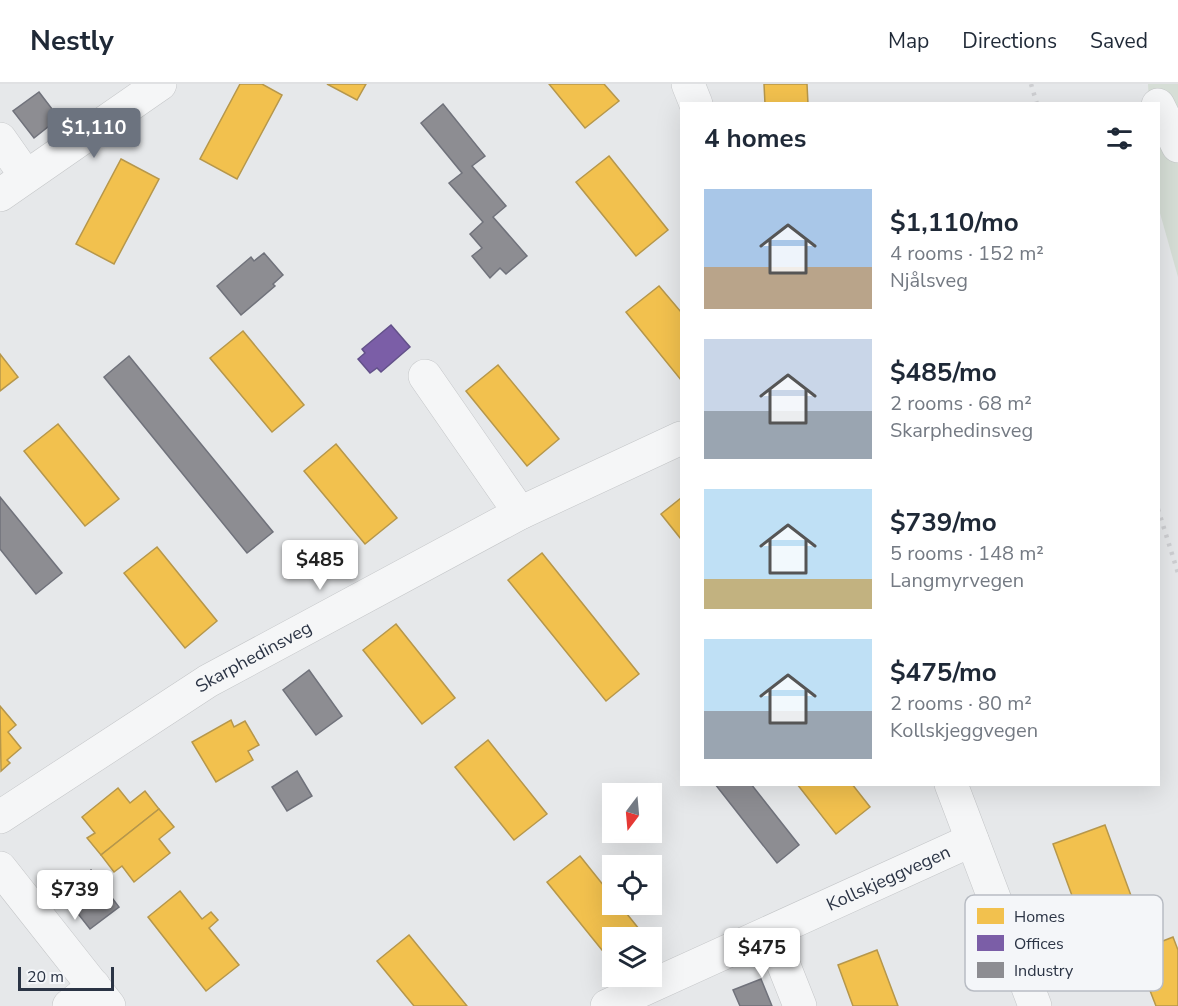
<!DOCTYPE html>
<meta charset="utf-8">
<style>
body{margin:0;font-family:"Nunito Sans",sans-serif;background:#f2f2f3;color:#1f2937;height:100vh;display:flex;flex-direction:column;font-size:22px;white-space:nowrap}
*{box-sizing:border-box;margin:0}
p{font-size:20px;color:#747a83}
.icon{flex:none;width:33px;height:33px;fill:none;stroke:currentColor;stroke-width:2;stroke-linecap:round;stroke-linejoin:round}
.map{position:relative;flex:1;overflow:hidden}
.drawer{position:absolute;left:680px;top:18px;width:480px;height:684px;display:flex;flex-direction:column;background:#fff;border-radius:0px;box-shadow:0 6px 24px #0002}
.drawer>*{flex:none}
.needle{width:39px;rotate:196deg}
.buttons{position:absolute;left:602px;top:699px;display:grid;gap:12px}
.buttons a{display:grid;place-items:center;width:60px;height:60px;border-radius:0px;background:#fff;box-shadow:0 6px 24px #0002;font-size:30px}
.scale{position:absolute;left:18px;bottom:15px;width:96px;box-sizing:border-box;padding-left:6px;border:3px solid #2b3445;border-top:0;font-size:16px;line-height:21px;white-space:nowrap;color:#2b3445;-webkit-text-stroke:4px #f4f6f9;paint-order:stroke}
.price{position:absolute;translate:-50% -51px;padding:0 14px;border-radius:6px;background:#fff;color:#222;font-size:20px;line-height:39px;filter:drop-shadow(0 2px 3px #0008)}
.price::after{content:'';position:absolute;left:50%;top:36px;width:18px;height:14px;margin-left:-9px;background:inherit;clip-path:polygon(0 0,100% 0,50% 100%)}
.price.active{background:#6c737f;color:#fff}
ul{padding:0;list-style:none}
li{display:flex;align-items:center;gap:18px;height:150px;padding:0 24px}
li span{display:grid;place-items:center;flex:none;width:168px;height:120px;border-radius:0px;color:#555}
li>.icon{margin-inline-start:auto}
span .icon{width:72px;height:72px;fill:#fffc;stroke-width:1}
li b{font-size:26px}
h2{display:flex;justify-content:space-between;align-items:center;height:72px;padding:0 24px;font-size:26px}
header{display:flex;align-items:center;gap:36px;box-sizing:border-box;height:84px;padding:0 30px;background:#fff;border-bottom:2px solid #e0e1e3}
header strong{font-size:28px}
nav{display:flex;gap:33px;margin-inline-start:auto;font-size:21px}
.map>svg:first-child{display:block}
.green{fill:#d6ded6}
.homes{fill:#f2c14e;stroke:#b6974b;stroke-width:1.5}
.offices{fill:#7b5ea7;stroke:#63518a;stroke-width:1.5}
.industry{fill:#8d8d92;stroke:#70727b;stroke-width:1.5}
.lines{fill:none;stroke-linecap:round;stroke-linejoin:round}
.minor-casing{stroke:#c4c6c8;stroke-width:34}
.minor{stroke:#f5f6f7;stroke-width:33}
.rail{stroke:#cecfd2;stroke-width:4.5;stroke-dasharray:3 6;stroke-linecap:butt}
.labels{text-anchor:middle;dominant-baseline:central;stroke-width:6;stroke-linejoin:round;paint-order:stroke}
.street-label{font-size:18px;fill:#2b3445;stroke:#f4f6f9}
.key{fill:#f4f6f9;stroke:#b8bcc3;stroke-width:1.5}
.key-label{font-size:16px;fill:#2b3445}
</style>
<header>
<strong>Nestly</strong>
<nav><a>Map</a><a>Directions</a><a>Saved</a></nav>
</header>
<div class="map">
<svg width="1178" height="922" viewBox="0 0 1178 922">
<rect width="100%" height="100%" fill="#e6e8ea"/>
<polygon class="green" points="1148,0 1178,0 1178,193 1158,122 1158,20 1149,19"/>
<g class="homes">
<polygon points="240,0 262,0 282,11 237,95 200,75"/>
<polygon points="327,0 366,0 357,16"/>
<polygon points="549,0 604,0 619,17 585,44"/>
<polygon points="764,0 807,0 808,20 765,20"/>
<polygon points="609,72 668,146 636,172 576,98"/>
<polygon points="121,75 159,95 114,180 76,160"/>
<polygon points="659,202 681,228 681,296 626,228"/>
<polygon points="243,247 304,321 272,348 210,274"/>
<polygon points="0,270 18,293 0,307"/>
<polygon points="498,281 559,355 527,382 466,307"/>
<polygon points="58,340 119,415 85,442 24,367"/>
<polygon points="336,360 397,434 365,460 304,387"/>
<polygon points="681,414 681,455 661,430"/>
<polygon points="157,463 217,537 185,564 124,489"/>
<polygon points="542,469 639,590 606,617 508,496"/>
<polygon points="396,540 455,614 422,640 363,566"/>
<polygon points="0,622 16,641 8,648 21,664 7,676 10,679 1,687"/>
<polygon points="231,636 234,643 245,637 259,661 248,667 253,676 216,698 192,658"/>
<polygon points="488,656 547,730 514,756 455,683"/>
<polygon points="797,700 852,700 870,723 836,750"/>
<polygon points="118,704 130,719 145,707 159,725 101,771 87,754 95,749 82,733"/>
<polygon points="159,725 174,743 159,755 170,769 134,798 122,782 114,788 101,771"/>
<polygon points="1105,741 1133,817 1081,836 1053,760"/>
<polygon points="580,772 612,812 612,820 619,820 639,845 629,854 612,854 612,867 606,871 547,798"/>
<polygon points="180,807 202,835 211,828 218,836 209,844 239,881 206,907 148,833"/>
<polygon points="409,851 467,922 414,922 377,877"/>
<polygon points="1173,853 1178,866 1178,922 1156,922 1135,868"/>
<polygon points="877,866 898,922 853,922 838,881"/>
</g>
<polygon class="offices" points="391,241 410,263 381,288 377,284 370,289 358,275 365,269 362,265"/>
<g class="industry">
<polygon points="39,8 59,34 34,54 13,27"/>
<polygon points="443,20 485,72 472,82 506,122 493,133 527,172 506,190 500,184 490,194 472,172 482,164 470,150 483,138 449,99 462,89 421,39"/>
<polygon points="264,169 283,191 273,200 275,202 241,231 217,202 251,173 254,177"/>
<polygon points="129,272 273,448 247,469 104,293"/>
<polygon points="0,413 62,489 36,510 0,465"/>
<polygon points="309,586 342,632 316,651 283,606"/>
<polygon points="297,687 312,712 287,727 272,703"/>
<polygon points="715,700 751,700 799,761 777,779"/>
<polygon points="91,786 119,823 90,845 61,808"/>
<polygon points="761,895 772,922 740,922 733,906"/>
</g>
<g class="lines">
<g class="minor-casing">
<g id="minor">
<polyline points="688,0 696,20"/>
<polyline points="1158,21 1178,62"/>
<polyline points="0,55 26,92"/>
<polyline points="0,111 160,0"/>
<polyline points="425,292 520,429"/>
<polyline points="951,700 1035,922"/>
<path id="s1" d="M0,733l208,-136 312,-168 161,-75"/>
<polyline points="0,784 109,922"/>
<polyline points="771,849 800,922"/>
<polyline points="69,922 94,902"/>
<path id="s2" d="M607,922l365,-166"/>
</g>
</g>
<use href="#minor" class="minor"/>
<g class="rail">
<polyline points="1031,0 1037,20"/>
<polyline points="1158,425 1178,489"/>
</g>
</g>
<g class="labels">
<g class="street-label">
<text stroke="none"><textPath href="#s1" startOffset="300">Skarphedinsveg</textPath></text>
<text stroke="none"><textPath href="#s2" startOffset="309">Kollskjeggvegen</textPath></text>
</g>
</g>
<rect x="965" y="811" width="198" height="96" rx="9" class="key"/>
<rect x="977" y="824" width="27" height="16" fill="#f2c14e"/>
<rect x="977" y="851" width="27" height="16" fill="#7b5ea7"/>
<rect x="977" y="878" width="27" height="16" fill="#8d8d92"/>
<g class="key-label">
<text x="1014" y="838">Homes</text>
<text x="1014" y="865">Offices</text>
<text x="1014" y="892">Industry</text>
</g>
</svg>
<div class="buttons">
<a><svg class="needle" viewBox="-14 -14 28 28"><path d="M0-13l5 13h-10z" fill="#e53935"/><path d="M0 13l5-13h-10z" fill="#747a83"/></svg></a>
<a><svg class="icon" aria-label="locate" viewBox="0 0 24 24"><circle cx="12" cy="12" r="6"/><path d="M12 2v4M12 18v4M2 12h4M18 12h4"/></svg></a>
<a><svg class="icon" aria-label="layers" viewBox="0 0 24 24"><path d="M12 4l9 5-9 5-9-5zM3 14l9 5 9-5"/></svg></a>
</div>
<div class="scale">20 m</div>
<b class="price active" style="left:94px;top:75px">$1,110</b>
<b class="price" style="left:320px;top:507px">$485</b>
<b class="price" style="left:75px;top:837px">$739</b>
<b class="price" style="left:762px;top:895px">$475</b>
<section class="drawer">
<h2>4 homes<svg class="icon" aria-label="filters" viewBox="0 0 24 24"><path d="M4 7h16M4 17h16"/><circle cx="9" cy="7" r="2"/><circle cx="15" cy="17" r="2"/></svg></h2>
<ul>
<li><span style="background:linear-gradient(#a9c7e8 65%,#b9a48a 0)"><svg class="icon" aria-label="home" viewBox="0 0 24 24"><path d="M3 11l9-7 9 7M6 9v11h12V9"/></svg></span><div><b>$1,110/mo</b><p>4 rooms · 152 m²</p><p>Njålsveg</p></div></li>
<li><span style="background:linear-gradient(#c9d6e8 60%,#9aa5b1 0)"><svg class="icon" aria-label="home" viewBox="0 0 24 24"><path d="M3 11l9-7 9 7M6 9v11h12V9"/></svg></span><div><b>$485/mo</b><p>2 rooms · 68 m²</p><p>Skarphedinsveg</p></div></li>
<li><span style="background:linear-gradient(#bfe0f5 75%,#c2b280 0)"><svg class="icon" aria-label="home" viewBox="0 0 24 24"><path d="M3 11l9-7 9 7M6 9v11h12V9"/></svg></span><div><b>$739/mo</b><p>5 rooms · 148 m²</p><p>Langmyrvegen</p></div></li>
<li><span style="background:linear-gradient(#bfe0f5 60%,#9aa5b1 0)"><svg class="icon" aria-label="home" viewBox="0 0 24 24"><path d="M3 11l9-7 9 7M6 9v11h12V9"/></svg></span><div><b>$475/mo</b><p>2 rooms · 80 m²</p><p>Kollskjeggvegen</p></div></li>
</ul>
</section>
</div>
